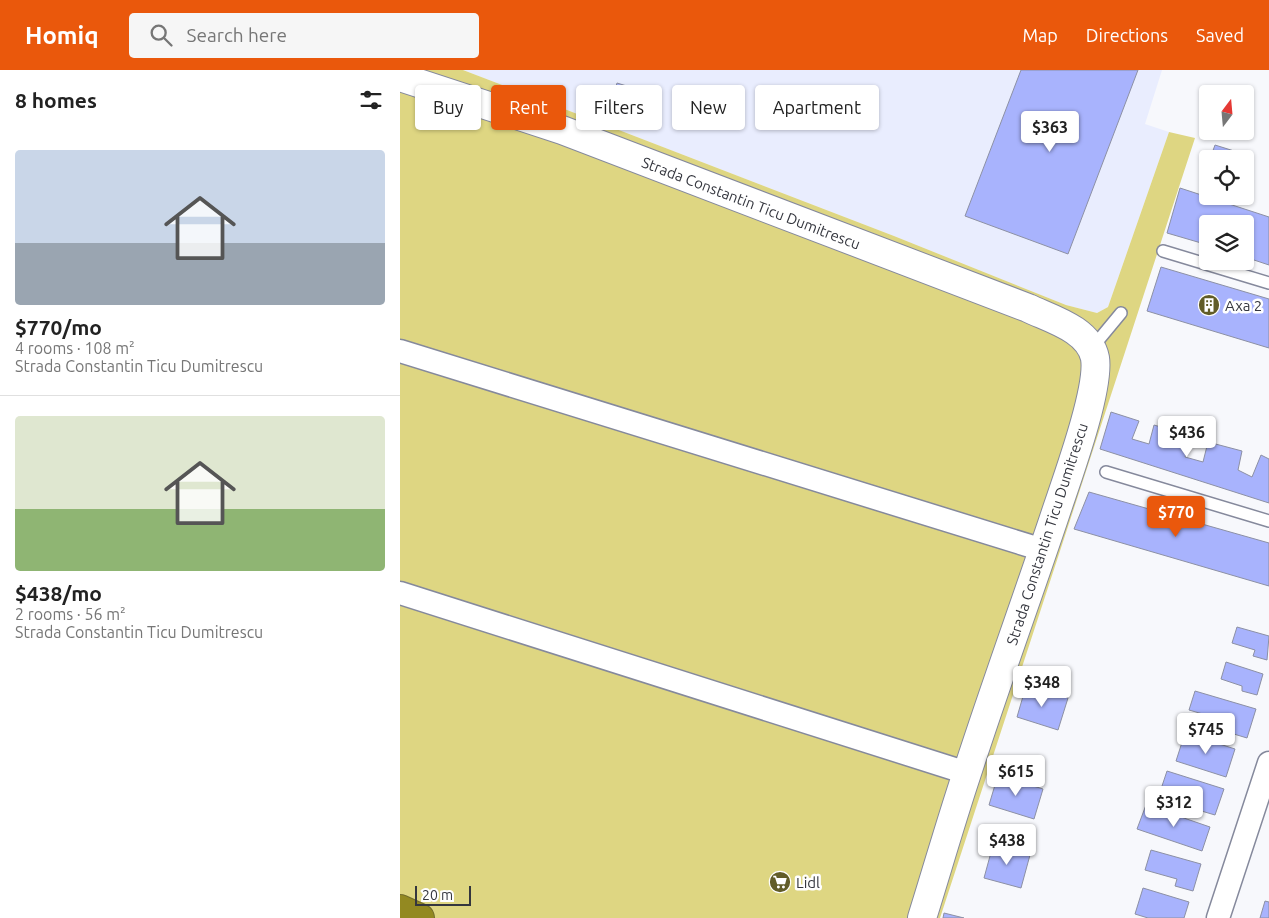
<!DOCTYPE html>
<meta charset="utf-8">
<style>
body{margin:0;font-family:Ubuntu,sans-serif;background:#f6f6f6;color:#222;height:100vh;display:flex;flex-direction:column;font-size:19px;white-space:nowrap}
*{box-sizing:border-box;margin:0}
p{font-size:16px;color:#767676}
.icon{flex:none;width:28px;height:28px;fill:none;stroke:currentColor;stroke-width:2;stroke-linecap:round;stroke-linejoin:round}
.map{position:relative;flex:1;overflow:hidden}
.side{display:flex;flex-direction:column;background:#fff;width:400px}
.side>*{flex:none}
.top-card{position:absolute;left:15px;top:15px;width:475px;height:45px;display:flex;gap:10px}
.needle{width:32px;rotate:16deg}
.buttons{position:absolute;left:799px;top:15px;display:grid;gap:10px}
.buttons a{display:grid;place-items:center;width:55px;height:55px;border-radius:5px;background:#fff;box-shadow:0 1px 4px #0004;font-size:25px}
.scale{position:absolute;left:15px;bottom:12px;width:56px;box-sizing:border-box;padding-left:5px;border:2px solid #34363e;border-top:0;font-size:14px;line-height:18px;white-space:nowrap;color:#34363e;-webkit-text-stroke:4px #fff;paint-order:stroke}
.price{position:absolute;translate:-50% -42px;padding:0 11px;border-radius:5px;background:#fff;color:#222;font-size:16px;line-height:32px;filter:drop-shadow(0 1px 2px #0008)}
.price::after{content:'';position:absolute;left:50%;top:30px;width:15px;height:11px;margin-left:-8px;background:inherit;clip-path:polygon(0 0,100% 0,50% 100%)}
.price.current{background:#ea580c;color:#fff}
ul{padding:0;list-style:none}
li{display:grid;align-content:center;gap:10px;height:265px;padding:0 15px}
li+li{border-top:1px solid #e0e0e0}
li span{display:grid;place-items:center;height:155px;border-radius:5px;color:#555}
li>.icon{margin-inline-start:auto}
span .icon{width:90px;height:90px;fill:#fffc;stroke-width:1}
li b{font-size:21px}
h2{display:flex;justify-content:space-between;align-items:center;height:60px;padding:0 15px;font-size:21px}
.tag{padding:0 18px;border-radius:5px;background:#fff;box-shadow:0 1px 4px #0004;font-size:18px;line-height:45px}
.tag.current{background:#ea580c;color:#fff}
header{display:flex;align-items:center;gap:30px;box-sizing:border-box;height:70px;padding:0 25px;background:#ea580c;color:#fff}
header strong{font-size:24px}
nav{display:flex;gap:28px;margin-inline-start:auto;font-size:18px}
.search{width:350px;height:45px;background:#f6f6f6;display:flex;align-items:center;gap:12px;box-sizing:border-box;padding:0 18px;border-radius:5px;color:#767676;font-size:19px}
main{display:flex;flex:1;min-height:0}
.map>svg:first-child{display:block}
.built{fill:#e9edfe}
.green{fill:#ded682}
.building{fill:#a8b3fd;stroke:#8c90a4}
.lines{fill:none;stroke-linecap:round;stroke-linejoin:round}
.lane-casing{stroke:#85899c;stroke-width:14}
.street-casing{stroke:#85899c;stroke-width:25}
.secondary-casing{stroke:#85899c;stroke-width:30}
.highway-casing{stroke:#726c2b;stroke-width:30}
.lane{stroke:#fff;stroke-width:11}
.street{stroke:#fff;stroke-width:22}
.secondary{stroke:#fff;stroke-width:28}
.highway{stroke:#938921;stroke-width:28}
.labels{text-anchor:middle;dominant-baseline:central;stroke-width:5;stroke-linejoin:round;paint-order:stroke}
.street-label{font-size:15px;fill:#34363e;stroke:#fff}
.poi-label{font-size:15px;fill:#34363e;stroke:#fff;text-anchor:start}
</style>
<header>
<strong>Homiq</strong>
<div class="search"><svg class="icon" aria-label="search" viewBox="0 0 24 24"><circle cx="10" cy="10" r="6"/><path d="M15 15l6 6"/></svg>Search here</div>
<nav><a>Map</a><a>Directions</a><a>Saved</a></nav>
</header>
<main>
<section class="side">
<h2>8 homes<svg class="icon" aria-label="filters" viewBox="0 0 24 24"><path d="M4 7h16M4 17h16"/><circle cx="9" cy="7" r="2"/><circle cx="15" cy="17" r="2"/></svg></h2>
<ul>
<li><span style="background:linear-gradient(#c9d6e8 60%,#9aa5b1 0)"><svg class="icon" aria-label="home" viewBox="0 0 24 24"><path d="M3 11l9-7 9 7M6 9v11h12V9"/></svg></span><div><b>$770/mo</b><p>4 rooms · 108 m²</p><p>Strada Constantin Ticu Dumitrescu</p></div></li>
<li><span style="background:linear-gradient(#dfe7d0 60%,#8fb573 0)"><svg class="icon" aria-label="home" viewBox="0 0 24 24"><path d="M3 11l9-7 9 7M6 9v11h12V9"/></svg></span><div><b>$438/mo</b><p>2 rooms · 56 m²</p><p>Strada Constantin Ticu Dumitrescu</p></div></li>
</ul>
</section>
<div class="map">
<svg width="869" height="848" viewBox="0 0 869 848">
<rect width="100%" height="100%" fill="#f7f8fc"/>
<polygon class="built" points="63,0 762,0 745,54 769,62 708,237 697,243 666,235 494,166"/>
<polygon class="green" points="0,0 63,0 494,166 666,235 697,243 708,237 769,62 795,68 540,848 0,848"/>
<g class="building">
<polygon points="621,0 738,0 668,184 565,146"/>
<polygon points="217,13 246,22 237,51 208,42"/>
<polygon points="815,75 850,86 846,97 845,89 821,89 811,86"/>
<polygon points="780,118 869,147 869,195 845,187 845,154 808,154 808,175 767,163"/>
<polygon points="761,197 869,229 869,278 747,241"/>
<polygon points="711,342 739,351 732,369 749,374 754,355 791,366 785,387 803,392 808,372 842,381 838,400 852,407 861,385 869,389 869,433 700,379"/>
<polygon points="689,422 869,473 869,516 674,459"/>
<polygon points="837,557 869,566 867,590 853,586 855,580 832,573"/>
<polygon points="826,592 863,604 857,625 842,621 842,616 821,609"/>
<polygon points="626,616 668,628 658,660 617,647"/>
<polygon points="795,621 856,639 847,668 824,661 827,651 789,640"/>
<polygon points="785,663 835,679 826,707 776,691"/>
<polygon points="767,701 824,719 815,745 798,740 802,730 775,721 768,742 755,737"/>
<polygon points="598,705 643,719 634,749 589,735"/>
<polygon points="746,735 810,757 802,781 737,759"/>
<polygon points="593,775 630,785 621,818 584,808"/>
<polygon points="751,780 801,794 793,821 775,816 777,809 745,800"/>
<polygon points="743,818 789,832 784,848 748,848 735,844"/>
<polygon points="865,831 869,832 869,848 860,848"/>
<polygon points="544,843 564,848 543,848"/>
</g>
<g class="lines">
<g class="lane-casing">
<g id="lane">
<polyline points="763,181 869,213"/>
<polyline points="692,278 721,243"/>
<polyline points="706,402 869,451"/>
</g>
</g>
<g class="street-casing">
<g id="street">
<polyline points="0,281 643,480"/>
<polyline points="0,523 567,703"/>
<polyline points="818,848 869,693"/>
</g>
</g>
<g class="secondary-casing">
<path id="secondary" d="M0,7l162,53 466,178c23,11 61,21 67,50 5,31 -28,121 -39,154 -29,87 -61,174 -89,261 -16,48 -30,97 -45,145"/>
</g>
<g class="highway-casing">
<polyline id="highway" points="0,839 20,848"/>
</g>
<use href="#lane" class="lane"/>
<use href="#street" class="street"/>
<use href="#secondary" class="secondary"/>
<use href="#highway" class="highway"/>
</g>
<defs>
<g id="building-disc" transform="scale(1.125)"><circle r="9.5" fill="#615c28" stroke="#fff"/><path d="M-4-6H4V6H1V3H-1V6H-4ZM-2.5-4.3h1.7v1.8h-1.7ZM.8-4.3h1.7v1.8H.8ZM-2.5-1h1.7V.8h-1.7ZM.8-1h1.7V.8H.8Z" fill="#fff"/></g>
<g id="supermarket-disc" transform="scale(1.125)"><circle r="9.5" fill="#615c28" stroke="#fff"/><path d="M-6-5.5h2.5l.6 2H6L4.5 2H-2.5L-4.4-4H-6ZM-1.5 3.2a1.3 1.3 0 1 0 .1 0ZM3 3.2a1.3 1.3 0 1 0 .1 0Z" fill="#fff"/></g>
</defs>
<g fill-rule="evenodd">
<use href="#building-disc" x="809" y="235"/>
<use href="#supermarket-disc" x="380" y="812"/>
</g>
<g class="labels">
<g class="street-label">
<text transform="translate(351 133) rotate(21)">Strada Constantin Ticu Dumitrescu</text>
<text transform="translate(647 464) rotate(-72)">Strada Constantin Ticu Dumitrescu</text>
</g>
<g class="poi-label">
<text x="825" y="235">Axa 2</text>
<text x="396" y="812">Lidl</text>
</g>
</g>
</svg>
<div class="buttons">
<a><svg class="needle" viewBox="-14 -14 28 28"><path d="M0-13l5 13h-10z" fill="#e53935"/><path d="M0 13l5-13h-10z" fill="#767676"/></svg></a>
<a><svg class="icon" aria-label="locate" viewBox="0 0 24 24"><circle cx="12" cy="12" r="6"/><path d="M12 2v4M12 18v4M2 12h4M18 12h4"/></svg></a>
<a><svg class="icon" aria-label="layers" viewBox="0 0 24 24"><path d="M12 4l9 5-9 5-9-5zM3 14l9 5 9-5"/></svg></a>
</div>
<div class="scale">20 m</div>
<b class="price" style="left:650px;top:83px">$363</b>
<b class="price" style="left:787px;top:388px">$436</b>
<b class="price current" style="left:776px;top:468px">$770</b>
<b class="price" style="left:642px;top:638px">$348</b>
<b class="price" style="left:806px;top:685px">$745</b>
<b class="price" style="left:616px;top:727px">$615</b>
<b class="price" style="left:774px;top:758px">$312</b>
<b class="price" style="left:607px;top:796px">$438</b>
<div class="top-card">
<a class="tag">Buy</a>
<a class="tag current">Rent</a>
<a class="tag">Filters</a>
<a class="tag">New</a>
<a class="tag">Apartment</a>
</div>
</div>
</main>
